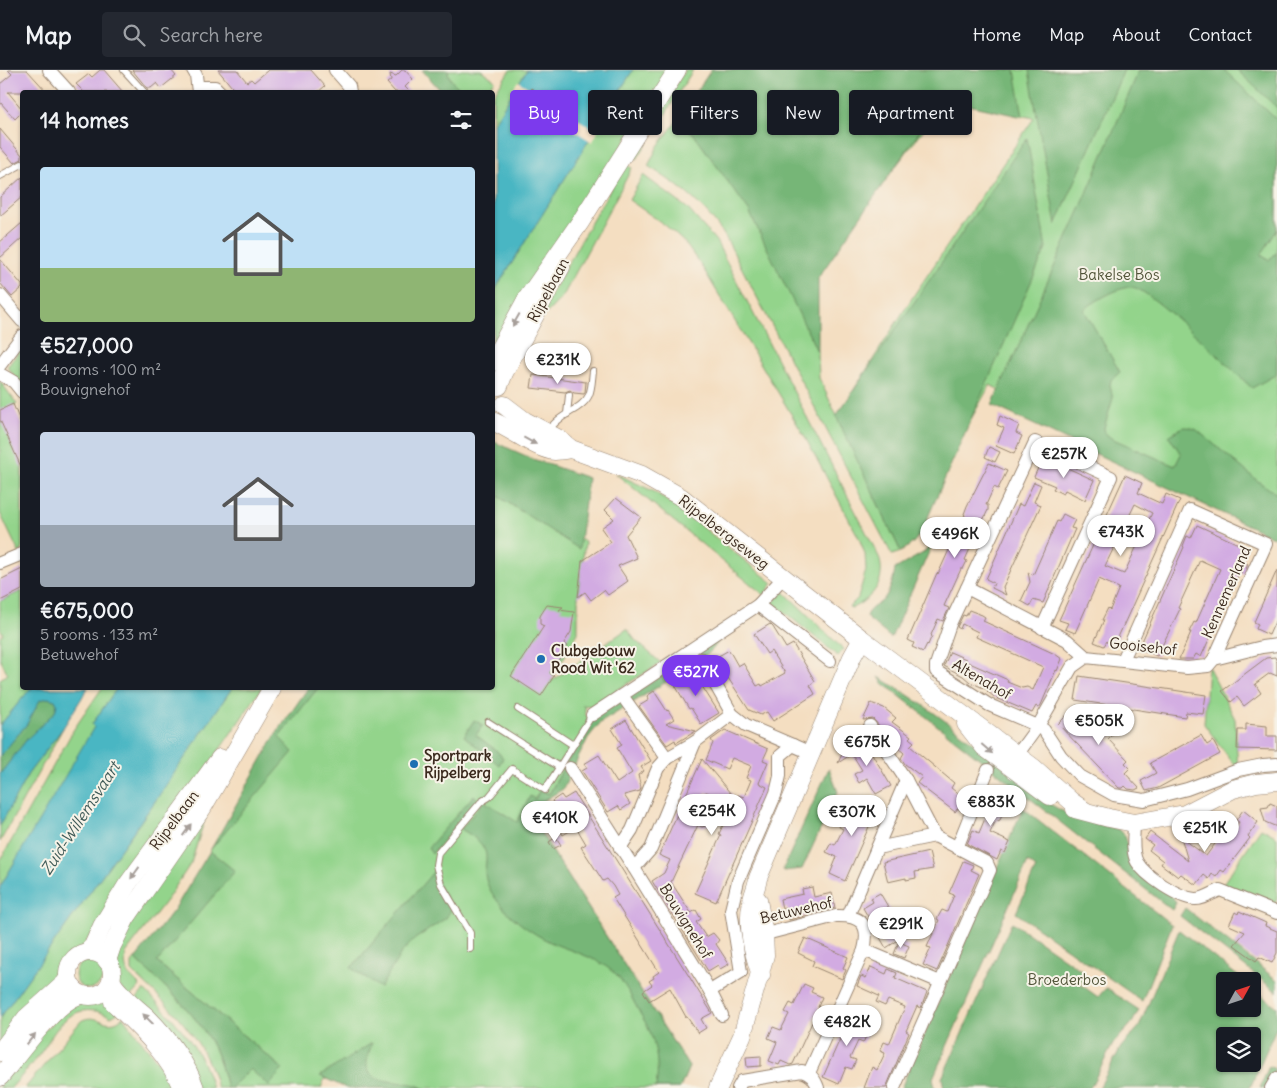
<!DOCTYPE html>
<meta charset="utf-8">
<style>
body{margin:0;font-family:Delius,sans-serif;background:#242831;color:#f1f3f6;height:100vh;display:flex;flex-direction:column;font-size:19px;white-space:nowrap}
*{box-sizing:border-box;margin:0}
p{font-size:16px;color:#9ea1a6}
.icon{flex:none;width:28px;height:28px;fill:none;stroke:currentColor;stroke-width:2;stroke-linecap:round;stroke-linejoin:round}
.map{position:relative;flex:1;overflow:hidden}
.panel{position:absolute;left:20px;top:20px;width:475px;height:600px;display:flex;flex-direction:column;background:#171b24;border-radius:5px;box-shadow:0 1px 4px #0004}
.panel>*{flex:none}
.banner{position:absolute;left:510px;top:20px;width:475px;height:45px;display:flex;gap:10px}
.needle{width:32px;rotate:50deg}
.controls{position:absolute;left:1216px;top:902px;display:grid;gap:10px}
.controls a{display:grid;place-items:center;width:45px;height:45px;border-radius:5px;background:#171b24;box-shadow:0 1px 4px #0004;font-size:25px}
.price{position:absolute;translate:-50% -42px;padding:0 11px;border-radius:18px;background:#fff;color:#222;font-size:16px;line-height:32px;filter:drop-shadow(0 1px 2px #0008)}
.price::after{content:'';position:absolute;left:50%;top:30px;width:15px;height:11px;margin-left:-8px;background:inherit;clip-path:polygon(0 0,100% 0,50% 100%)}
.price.current{background:#7c3aed;color:#fff}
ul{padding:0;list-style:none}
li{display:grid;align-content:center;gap:10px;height:265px;padding:0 20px}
li span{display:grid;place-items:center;height:155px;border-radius:5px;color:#555}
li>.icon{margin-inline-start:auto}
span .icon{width:90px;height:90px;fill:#fffc;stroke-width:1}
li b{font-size:21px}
h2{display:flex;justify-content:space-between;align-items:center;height:60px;padding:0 20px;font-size:21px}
.chip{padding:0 18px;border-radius:5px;background:#171b24;box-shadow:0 1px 4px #0004;font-size:18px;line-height:45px}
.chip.current{background:#7c3aed;color:#fff}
header{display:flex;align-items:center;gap:30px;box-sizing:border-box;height:70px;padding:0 25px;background:#171b24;border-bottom:1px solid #363941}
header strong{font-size:24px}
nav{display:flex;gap:28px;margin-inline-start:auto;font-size:18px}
.search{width:350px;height:45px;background:#242831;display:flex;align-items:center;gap:12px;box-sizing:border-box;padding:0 18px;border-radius:5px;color:#9ea1a6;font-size:19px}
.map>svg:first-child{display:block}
.green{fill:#93d48b;stroke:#677f54}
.forest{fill:#76b677;stroke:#58704a;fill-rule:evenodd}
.water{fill:#48b6c3;stroke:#427070}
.pier{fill:#f4dec1}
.building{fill:#d2abe2;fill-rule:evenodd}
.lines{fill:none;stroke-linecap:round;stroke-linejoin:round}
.lane-casing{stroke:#988470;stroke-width:8}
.street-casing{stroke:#988470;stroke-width:14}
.secondary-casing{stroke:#988470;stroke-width:19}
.lane{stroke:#fff;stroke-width:6}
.street{stroke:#fff;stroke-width:12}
.secondary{stroke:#fff;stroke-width:18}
.oneway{fill:#a79f9a}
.poi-dot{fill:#1f6fb2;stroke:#f7f3e8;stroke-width:2}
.labels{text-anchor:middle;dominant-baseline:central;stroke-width:4;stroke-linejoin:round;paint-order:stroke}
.park-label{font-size:15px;fill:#515439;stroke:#f7f3e8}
.street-label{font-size:15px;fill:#3b2a1e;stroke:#f7f3e8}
.poi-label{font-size:15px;font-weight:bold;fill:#3b2a1e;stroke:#f7f3e8;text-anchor:start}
.water-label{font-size:16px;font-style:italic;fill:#405b58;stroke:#f7f3e8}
</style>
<header>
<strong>Map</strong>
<div class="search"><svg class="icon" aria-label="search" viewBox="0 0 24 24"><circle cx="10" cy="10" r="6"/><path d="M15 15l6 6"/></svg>Search here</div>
<nav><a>Home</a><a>Map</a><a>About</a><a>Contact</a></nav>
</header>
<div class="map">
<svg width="1277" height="1018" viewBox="0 0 1277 1018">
<rect width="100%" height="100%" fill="#f7f3e8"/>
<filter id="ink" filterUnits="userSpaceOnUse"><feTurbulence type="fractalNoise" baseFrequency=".02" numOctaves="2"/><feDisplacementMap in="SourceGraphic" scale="10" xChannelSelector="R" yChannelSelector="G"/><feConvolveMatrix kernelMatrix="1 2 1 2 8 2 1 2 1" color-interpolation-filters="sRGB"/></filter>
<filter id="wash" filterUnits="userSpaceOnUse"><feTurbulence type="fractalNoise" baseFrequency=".0096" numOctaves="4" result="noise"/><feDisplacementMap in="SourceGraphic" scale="20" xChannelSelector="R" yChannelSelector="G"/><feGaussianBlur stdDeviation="1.12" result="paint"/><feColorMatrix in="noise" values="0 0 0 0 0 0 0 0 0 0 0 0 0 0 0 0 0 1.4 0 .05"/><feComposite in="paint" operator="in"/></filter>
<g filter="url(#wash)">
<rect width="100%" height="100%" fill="#f4dec1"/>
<g class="green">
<path d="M448,0h33l14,10 -10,12h-23v-1c-6,-6 -14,-11 -14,-21z"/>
<polygon points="510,0 527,0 493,54 493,25"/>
<polygon points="633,0 670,0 493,284 493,223"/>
<polygon points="685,0 693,0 637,89 631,86"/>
<path d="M772,0h505v464l-287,-149 -78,141 -53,-93 -8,-39 63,-99 120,-177 -88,-18 -127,168 -12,62 11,23 1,25 82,174 -9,3 -166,-317c-21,-33 -45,-51 -78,-72l10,-20 19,-25 16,12 24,33z"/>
<path d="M626,94l6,4 -69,128 -35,37c34,-56 63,-114 98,-169z"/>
<path d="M643,105l44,33 29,33 163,316c8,24 -6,41 -27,51l-3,-1 9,-9 8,-28 -1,-16 -6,-16 -54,-101 -101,-167 -19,-27 -20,-18 -36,-25z"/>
<polygon points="22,278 22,314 7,297"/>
<polygon points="0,311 17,334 0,341"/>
<polygon points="0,343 22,392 22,481 19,483 0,443"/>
<polygon points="615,403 655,422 696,452 773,513 764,525"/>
<polygon points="493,411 585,472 578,527 578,563 550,612 627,559 635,570 661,593 591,636 582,635 585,638 585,644 591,651 549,724 540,720 527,741 689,997 680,1018 351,1018 324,1008 325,1008 321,1018 231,1018 250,999 283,999 157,892 210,781 279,667 315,618 492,618"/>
<polygon points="22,521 22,618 31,618 0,655 0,609 8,604 0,589 0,566 3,564 0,558 0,531"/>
<polygon points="784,522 843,579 838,586 772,532"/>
<polygon points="1208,596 1235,649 1238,700 1204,654"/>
<polygon points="102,618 117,618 92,654 95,657 0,817 0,791 74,659"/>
<polygon points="232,618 262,618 99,855 81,878 68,886 64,892 62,907 0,976 0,948 156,730"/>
<polygon points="63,658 0,772 0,756 28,704"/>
<path d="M212,726l-21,67 -23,35 -42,55c-3,18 2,21 14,33l-10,11 -15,-15c3,-12 0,-23 1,-35z"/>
<polygon points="1261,758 1277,767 1277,828 1274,836 1237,819 1222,815"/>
<path d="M135,889c29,27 61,53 79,89 6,13 10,27 13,40h-10c-12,-51 -49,-82 -85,-117v-8z"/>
<circle cx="89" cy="905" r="14"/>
<path d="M144,920c30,29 57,56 68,98h-14l-64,-86z"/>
<path d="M102,927l16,16 -7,4c-11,-7 -26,-9 -37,-3 -16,7 -25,28 -35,41 -9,11 -18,22 -28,33h-11v-6l38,-47 43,-36 7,2z"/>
<path d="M123,947l55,71h-12l-2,-4 -4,4h-135l56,-67c16,-10 26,11 42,-4z"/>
</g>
<g class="forest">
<path d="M422,0h26c0,10 8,15 15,21l-21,1z"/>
<polygon points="711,0 1015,0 1023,47 942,29 818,208 818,283 749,141 693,63 677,51"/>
<polygon points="1029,0 1124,0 1056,155"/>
<path d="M1139,0h85l53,50v110l-16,25 8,5 8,-8v122l-25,14c-19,-17 -101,-99 -120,-101 -11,-1 -40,15 -48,23l36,62 -9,8 -1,5 3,13 -9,30 1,5 6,5 64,28 6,-12 -12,-18c12,-8 14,-12 28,-6l62,52 18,12v45l-285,-134 89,-198z"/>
<polygon points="1237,0 1277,0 1277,38 1273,34"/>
<polygon points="1027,68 1046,178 921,463 913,473 901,482 836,346"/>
<polygon points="492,371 533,389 588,408 579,479 493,423"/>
<path d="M932,475l-41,93 -25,-21c2,-9 11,-11 17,-17 7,-8 11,-22 12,-31l28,-16z"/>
<path d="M721,568l-9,12 -9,9 -103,64 -12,15 -25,51 -36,22 162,256 -9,21h-24c4,-26 -1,-51 -15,-73 -7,-12 -14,-29 -24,-39 -15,-17 -40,-23 -60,-31 -19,-8 -37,-20 -51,-34 -9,-10 -21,-24 -21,-39 0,-8 3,-16 -1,-23 -3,-8 -15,-15 -23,-20l23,-28 33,21 13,-26 5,3 5,-9 9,4 38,-67 7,-9z"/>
<path d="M879,607c61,35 115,83 171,127 18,11 34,17 55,22 7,2 16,2 20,10 4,9 2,18 7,27l40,33 4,7 -4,7 -289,-227z"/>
<polygon points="308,618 318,618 279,667 293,682 211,779 276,664"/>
<polygon points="48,628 55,630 57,634 55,642 28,668 0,704 0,686 27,654 33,643 36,636 40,630"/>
<polygon points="474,650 483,655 476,665 497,681 503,688 499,695 464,666"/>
<polygon points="829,698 838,722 802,799 784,801 783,799"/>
<polygon points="474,725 478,730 432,784 428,778"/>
<polygon points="1023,738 1172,855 1142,931 1016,843 1036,798 1028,792 933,1008 935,1018 901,1018"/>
<path d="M210,781l25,20 -78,91 126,107 -14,17 -19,-17 -19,19h-4c-3,-13 -7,-27 -13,-40 -18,-36 -50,-62 -79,-89l39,-49z"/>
<polygon points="434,801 437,813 452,838 446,848 415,869 401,883 380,918 351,898"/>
<polygon points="1185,838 1277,910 1277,922 1180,846"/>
<polygon points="1012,852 1084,902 1080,914 1098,927 1106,918 1139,940 1132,953 1113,974 1090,1018 944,1018 942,1008"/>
<path d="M1179,860l65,51h-19v28h27l1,-21 24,19v19l-27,62h-151l22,-41 18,-20zM1225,966h27v28h-27z"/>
<path d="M372,973c-2,7 -6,16 -5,23 2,21 44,13 56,22h-77l-26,-12z"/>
<polygon points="1269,996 1275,999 1267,1018 1260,1018"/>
</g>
<g class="water">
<polygon points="527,0 633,0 493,223 493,54"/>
<polygon points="31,618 88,618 63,658 28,704 0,756 0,704 28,668 55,642 57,634 55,630 48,628 40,630 27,654 0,686 0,655"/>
<polygon points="117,618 232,618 156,730 0,948 0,817 94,657 92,654"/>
</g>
<polygon class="pier" points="518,11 598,62 592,72 512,20"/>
<g id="blocks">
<g class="building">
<polygon points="8,0 27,0 47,22 8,22 22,39 22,42 15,49 0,32 0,14 12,4"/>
<polygon points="100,0 104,0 123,22 84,22 76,14 89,4 92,7"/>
<polygon points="132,0 171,0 176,6 161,18 157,13 151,18 147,18"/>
<polygon points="218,0 237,0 247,12 251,9 254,12 268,0 311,0 325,16 318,22 236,22"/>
<polygon points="402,0 405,0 413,9 405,17 410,22 395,22 387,13 391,10 390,4 396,6"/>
<polygon points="531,18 540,24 533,34 524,29"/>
<polygon points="0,59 22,85 22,89 14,93 0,77"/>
<polygon points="22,107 22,127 0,146 0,127"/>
<polygon points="22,153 22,168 0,188 0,172"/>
<polygon points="0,189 22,215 22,218 12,227 0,213"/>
<polygon points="531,284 543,288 540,297 528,294"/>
<polygon points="533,305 586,312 585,322 584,324 574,323 570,320 565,322 531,318"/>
<polygon points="13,334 22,356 22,399 0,350 0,340"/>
<polygon points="1000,346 1019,355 1016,363 1022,366 1014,384 996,376 1004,358 997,355"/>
<polygon points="989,377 1000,382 995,392 985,387"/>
<polygon points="1043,387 1094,410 1085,430 1065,420 1063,424 1053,419 1055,416 1034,407"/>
<polygon points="989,393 1007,401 998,419 994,417 986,435 988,435 988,440 976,465 978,466 974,474 972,474 965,490 967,491 963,499 961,499 944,536 949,538 943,551 938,549 931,565 932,566 930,570 928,575 927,574 923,582 912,577 914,573 908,570 937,503 938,504 965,445 964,444 967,436"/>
<path d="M1125,405l17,8 -4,10 24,11 4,-10 14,6 -65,144 -8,-3 -3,5 -10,-4 10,-22h-2l6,-12 2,2 9,-22 -20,-9 -24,54 -10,-4 3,-6 -9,-3zM1135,434l17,9 -28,61 -19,-8z"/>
<polygon points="1034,412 1041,415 1034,432 1041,435 1003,517 1006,525 992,518 994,513 986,509 1019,434 1023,436"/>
<polygon points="616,428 641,447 626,465 637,488 618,496 628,511 608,525 604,520 591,530 585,522 578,527 582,491 611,472 601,458 614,449 605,440"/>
<polygon points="1063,444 1075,450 1071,458 1075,459 1043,533 1033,530 1030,536 1021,531 1030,512 1028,502 1033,505 1057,451 1059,452"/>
<polygon points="1197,455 1247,478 1242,491 1248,494 1244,504 1240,502 1201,587 1196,584 1193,589 1179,589 1191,562 1189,562 1194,552 1196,553 1220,499 1200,490 1178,538 1180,539 1157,586 1139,578 1184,477 1183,476 1187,466 1191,468"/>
<polygon points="22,499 22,520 0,531 0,510"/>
<polygon points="1277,500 1277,547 1269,565 1256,559 1258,554 1254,552"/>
<polygon points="547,535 563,537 559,540 574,542 571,562 564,573 568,576 550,603 554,606 541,626 511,606 544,556 540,554 540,546"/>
<polygon points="969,540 982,545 985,547 983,551 1055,584 1062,589 1057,601 1056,600 1041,635 1039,638 1036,636 1032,643 994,627 987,621 988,620 970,612 963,606 944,596 950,582 966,589 965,591 1008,610 1007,612 1022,618 1027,617 1033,620 1043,597 976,567 978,562 962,554 960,559 957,557 963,545 966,546"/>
<polygon points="770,554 773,557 786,578 793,574 815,611 810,615 815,624 773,651 767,642 761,645 749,640 715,588 729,580 738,596 743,593 757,616 761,614 762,616 785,603 771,581 767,584 754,564"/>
<polygon points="1275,587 1277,592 1277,606 1270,603 1255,614 1261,623 1244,636 1237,627 1231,632 1222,621 1266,588"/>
<polygon points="693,602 719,643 701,654 691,638 689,639 672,610 680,604 683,609"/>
<polygon points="1079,606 1206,625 1203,644 1186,642 1185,647 1075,630"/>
<polygon points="654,621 667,641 668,640 674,649 666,654 696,661 676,673 675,670 667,675 639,636 649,630 647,626"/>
<polygon points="871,633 884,638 896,648 892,652 911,666 909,668 914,672 910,676 954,713 951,718 965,729 971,720 963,741 958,738 955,742 917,713 922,707 905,694 901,688 904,683 890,671 884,662 886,660 881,658 873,649 863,650"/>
<polygon points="1077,635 1097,657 1105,649 1121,656 1108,669 1128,690 1125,693 1130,698 1125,703 1139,718 1135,720 1128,719 1125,716 1123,718 1119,718 1058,654"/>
<polygon points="626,650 651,691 641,697 644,701 638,705 641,718 640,721 624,725 630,734 621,740 618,736 608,742 582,701 587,698 584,694 599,685 617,713 632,703 617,678 622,675 612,659"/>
<polygon points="1246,654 1267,656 1267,666 1277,666 1277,680 1237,679 1238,660 1246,660"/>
<polygon points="725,660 768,679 763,690 768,692 759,713 767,717 716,832 695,823 721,765 719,764 723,755 724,756 734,734 706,722 698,739 704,741 701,746 716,752 702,757 698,755 671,812 691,843 696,840 701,849 696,852 706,867 713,863 719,870 716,874 729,894 720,899 718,895 708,901 652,811 664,803 670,790 659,785 702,689 736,730 738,725 744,727 751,710 746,708 751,696 732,688 727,699 706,690 713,673 711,670"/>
<polygon points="1201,665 1207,675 1213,671 1220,684 1158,718 1146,721 1141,711 1156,703 1150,693"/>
<polygon points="849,668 857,681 867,675 891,716 876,724 867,708 859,713 854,704 862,700 852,684 838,693"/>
<polygon points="998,719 1008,723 1003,735 1006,736 1000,750 995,752 990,763 1010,772 1005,783 1001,781 997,790 967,774 973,760 979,763 986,746 980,743 985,730 986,732 989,724 995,727"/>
<polygon points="574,723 712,943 701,949 706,958 698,963 687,947 686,947 670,918 649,931 643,921 652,915 649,911 654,908 653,906 659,902 613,828 618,825 613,816 607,809 603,811 581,777 586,774 576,757 563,765 558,756 567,751 552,731 561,725 564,729"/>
<polygon points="857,729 863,732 867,729 879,734 845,811 830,804 837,787 826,782 831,773 835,775 843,759 839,757 843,746 849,746"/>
<polygon points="1270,733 1277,736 1277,757 1265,752 1261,738 1268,737"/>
<polygon points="1243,740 1258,752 1248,766 1250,768 1224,802 1221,800 1216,807 1212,804 1209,809 1204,805 1196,815 1181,804 1178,807 1161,794 1163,791 1149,780 1153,775 1145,769 1150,762 1188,791 1181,767 1206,786 1223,763 1228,767 1239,752 1236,750"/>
<polygon points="556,767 561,775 553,779 549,772"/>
<polygon points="929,782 933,799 915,802 916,808 906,810 906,808 888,812 883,792"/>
<polygon points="963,791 973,795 971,800 979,804 937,901 923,895 931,878 927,877 939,850 937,849 942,840 947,842 954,825 949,823"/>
<polygon points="812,817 814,827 832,823 835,838 789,850 787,838 782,839 780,829 803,824 802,819"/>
<polygon points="880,823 901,859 896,862 900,869 886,878 863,838 873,832 871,828"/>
<polygon points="1239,841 1266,853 1265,856 1277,861 1277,883 1272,893 1259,887 1256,891 1234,875 1245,862 1229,855 1235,842 1238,844"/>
<polygon points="805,868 848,887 843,898 846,900 842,909 812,896 814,891 798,883"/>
<polygon points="900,869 904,874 909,876 904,888 894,884"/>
<polygon points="871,897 886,904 888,899 897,903 895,908 927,922 921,938 917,936 906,961 909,963 886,1018 864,1018 872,997 877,1000 885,983 880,981 884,972 889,974 905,937 888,930 885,936 876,932 879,926 857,916 861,906 866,908"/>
<polygon points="804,914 813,918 811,922 822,927 818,937 819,937 793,994 790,995 781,991 779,995 769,991 777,972 768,968 773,957 781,960 789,944 785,942 790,933 794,935"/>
<polygon points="854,938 869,945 862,962 867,964 863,973 858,971 850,988 856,990 852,999 846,997 839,1014 823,1007"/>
<polygon points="761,986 761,996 747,997 746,987"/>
</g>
</g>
</g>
<g filter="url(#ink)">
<use href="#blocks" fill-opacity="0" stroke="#988470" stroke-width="1"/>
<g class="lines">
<g class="lane-casing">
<g id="lane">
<polyline points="124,0 144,22"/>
<polyline points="0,106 22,94"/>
<polyline points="567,344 569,325"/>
<path d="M548,363c8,-19 34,-22 41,-38 3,-7 3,-17 4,-24"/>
<polyline points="518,639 573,675"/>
<polyline points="488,652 559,697"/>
<polyline points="470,879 470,863 441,814 436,795 438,783 481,732 489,727 512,699 545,720 592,645"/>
</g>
</g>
<g class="street-casing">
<g id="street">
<polyline points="49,0 69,22"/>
<polyline points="193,0 196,5 198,22"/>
<polyline points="335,0 349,16 350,22"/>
<polyline points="199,17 215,17 220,22"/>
<polyline points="0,225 22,251"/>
<polyline points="0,295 22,266"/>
<polyline points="0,304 14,312 22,322"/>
<polyline points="0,493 22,484"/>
<polyline points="967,518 1067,570 1086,587"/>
<polyline points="758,535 830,591"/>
<polyline points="1042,558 1111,407 1035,372 950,554 936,595 936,601 989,635 1038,656 1044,660 1061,686 1080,706 1114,725 1144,730 1187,719 1238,700 1263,695 1277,694"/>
<polyline points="691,589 701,589 732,644 746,655 811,683"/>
<polyline points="1123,590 1190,440 1266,474 1214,589"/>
<polyline points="626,631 667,688"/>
<polyline points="592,645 758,535 783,508"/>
<polyline points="870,656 906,710 935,766 987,793 990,800 894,1018"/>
<polyline points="1012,692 1038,656 1072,597 1086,587 1187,598 1208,596 1214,589 1262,577 1277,575"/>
<polyline points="570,698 634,798 710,921 722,945"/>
<path d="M1134,753c0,12 -3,28 3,39 8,14 42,36 58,37 7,1 18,-6 25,-9l57,23"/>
<polyline points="620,778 632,760 658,698 667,688 695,672 732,644"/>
<polyline points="877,778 935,766"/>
<polyline points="957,778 988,700"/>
<polyline points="634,798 651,779 695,672"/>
<polyline points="848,846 906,710"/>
<path d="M758,866l78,-20c26,-1 34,9 28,34l-55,123"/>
<polyline points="864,880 940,912"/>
<polyline points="710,921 741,902 731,840 738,811 776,723 780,706 780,686 793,675"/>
<path d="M738,1018l4,-7 60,-10c9,3 13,8 16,17"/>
<polyline points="1271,1018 1277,1008"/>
</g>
</g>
<g class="secondary-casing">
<g id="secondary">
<polyline points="492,292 526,230 581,151 677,0"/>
<polyline points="499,316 504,303 561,197"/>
<polyline points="504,335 525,351 559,369 571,379 642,405 681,427 862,569"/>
<path d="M492,351c19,7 45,29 63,30 5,0 10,-1 16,-2"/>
<polyline points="966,654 984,677 1050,726"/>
<polyline points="1075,739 1109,748 1134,753 1185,744 1233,719 1256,713 1277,711"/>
<circle cx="90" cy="904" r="22"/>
<polyline points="87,882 93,876 102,856 127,815 220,688"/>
<polyline points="107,891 112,876 126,848 203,737 272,618"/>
<path d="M761,905c-8,-23 -15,-49 -9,-74 1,-8 5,-14 6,-23l94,-221 10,-18 172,129 37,33 14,10"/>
<path d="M111,911c9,15 24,25 36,36 20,20 39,44 48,71"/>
<path d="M113,932c26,25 55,51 69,86"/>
<polyline points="0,982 26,948 65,913 68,908"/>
<path d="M0,1007c17,-20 56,-77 81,-82"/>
<polyline points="718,1018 742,966 765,885 764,864 758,830"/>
</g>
</g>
<use href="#lane" class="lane"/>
<use href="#street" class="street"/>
<use href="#secondary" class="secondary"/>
</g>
<defs><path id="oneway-solid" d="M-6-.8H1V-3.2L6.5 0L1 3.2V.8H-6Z" transform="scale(1.25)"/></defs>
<g class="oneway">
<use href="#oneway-solid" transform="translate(516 250) rotate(119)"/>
<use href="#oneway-solid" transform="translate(530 371) rotate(28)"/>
<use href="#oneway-solid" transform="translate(987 679) rotate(41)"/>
<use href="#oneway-solid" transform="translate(187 760) rotate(-55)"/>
<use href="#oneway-solid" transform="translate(135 803) rotate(126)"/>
<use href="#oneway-solid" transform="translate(148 949) rotate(-135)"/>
<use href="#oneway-solid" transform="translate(31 969) rotate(-51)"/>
</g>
</g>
<g class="poi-dot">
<circle cx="541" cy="589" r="5"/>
<circle cx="414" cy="694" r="5"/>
</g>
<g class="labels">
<g class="park-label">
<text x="1119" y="204">Bakelse Bos</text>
<text x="1067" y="909">Broederbos</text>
</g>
<g class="street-label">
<text transform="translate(548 220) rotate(-62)">Rijpelbaan</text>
<text transform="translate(724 462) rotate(38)">Rijpelbergseweg</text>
<text transform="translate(1226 522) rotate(-66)">Kennemerland</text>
<text transform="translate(1143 576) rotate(6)">Gooisehof</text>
<text transform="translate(982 609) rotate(30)">Altenahof</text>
<text transform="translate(174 750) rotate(-53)">Rijpelbaan</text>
<text transform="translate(796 840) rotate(-13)">Betuwehof</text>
<text transform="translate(686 851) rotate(58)">Bouvignehof</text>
</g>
<g class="poi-label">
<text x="551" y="580">Clubgebouw<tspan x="551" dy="17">Rood Wit '62</tspan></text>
<text x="424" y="685">Sportpark<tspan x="424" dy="17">Rijpelberg</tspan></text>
</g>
<g class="water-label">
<text transform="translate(80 748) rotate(-57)">Zuid-Willemsvaart</text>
</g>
</g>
</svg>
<div class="controls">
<a><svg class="needle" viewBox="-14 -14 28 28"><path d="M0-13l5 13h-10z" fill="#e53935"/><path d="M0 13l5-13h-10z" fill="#9ea1a6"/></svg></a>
<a><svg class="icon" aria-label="layers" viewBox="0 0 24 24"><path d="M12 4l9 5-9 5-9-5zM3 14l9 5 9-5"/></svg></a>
</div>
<b class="price" style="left:558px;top:315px">€231K</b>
<b class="price" style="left:1064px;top:409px">€257K</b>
<b class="price" style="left:1121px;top:487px">€743K</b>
<b class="price" style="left:955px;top:489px">€496K</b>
<b class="price current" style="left:696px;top:627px">€527K</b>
<b class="price" style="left:1099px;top:676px">€505K</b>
<b class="price" style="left:867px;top:697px">€675K</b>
<b class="price" style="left:991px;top:757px">€883K</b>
<b class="price" style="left:712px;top:766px">€254K</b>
<b class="price" style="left:852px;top:767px">€307K</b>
<b class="price" style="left:555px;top:773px">€410K</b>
<b class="price" style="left:1205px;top:783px">€251K</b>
<b class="price" style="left:901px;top:879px">€291K</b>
<b class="price" style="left:847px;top:977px">€482K</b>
<div class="banner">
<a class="chip current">Buy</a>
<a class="chip">Rent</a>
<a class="chip">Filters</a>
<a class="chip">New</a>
<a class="chip">Apartment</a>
</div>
<section class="panel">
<h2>14 homes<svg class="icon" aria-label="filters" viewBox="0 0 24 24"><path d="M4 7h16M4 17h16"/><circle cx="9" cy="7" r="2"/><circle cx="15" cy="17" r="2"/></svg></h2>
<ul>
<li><span style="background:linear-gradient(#bfe0f5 65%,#8fb573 0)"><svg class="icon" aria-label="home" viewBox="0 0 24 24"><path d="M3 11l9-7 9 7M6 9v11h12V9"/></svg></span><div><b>€527,000</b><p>4 rooms · 100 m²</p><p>Bouvignehof</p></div></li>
<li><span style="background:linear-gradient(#c9d6e8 60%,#9aa5b1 0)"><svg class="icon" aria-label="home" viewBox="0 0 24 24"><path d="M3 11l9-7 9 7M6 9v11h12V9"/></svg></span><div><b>€675,000</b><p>5 rooms · 133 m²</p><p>Betuwehof</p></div></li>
</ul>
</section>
</div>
